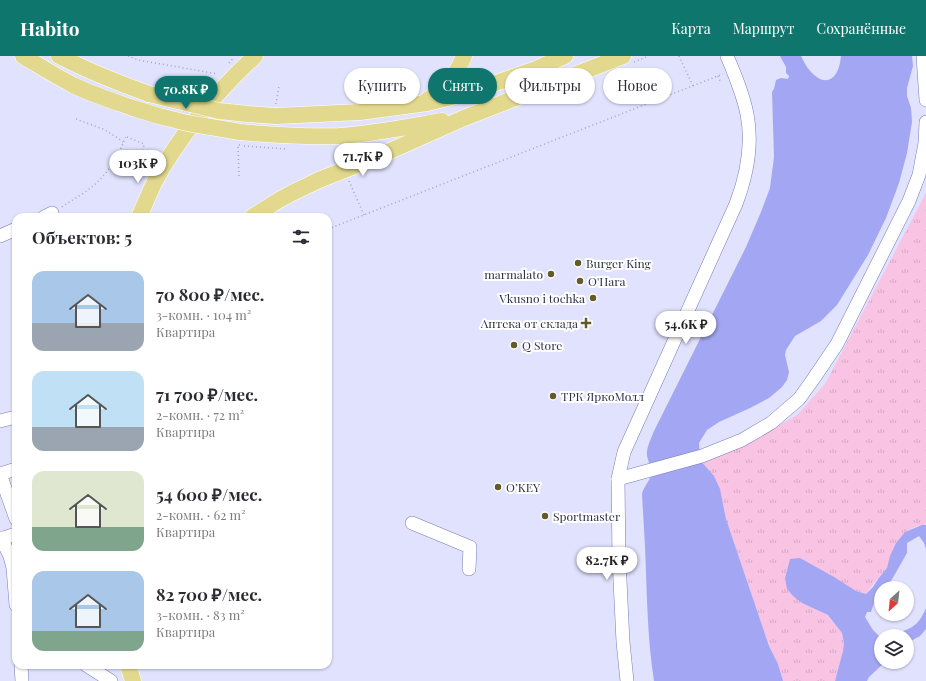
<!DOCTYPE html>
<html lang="ru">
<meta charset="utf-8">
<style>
body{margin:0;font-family:"Playfair Display",serif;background:#f7f7f7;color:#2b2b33;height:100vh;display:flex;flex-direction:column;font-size:15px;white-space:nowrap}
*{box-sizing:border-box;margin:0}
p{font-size:13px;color:#7c7c81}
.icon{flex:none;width:22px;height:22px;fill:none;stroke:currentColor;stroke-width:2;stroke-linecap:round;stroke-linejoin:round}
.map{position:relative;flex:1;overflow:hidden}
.drawer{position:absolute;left:12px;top:157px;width:320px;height:456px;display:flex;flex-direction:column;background:#fff;border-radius:12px;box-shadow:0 1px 3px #0004}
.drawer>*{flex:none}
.top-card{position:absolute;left:344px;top:12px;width:380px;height:36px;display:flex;gap:8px}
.needle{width:26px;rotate:207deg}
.buttons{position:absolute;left:874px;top:525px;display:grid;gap:8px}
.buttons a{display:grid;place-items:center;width:40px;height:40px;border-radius:50%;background:#fff;box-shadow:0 1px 3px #0004;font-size:20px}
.price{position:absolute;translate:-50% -34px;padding:0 9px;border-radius:14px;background:#fff;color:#222;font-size:13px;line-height:26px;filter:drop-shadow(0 1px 2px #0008)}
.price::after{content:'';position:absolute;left:50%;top:24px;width:12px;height:9px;margin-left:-6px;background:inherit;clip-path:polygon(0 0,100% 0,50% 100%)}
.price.current{background:#0f766e;color:#fff}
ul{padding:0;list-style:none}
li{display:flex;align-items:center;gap:12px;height:100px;padding:0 20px}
li span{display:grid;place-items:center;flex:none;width:112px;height:80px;border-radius:12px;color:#555}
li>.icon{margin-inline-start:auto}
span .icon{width:48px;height:48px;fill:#fffc;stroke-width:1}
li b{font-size:17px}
h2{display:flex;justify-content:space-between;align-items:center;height:48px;padding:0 20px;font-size:17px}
.tag{padding:0 14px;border-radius:18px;background:#fff;box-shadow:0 1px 3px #0004;font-size:14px;line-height:36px}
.tag.current{background:#0f766e;color:#fff}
header{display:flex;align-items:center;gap:24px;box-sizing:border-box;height:56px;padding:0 20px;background:#0f766e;color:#fff}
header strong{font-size:19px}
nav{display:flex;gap:22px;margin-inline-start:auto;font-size:14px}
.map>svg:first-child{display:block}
.grass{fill:url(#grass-tufts)}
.water{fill:#a3a6f2}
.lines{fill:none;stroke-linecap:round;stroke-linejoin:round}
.minor-casing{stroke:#797bba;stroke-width:14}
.major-casing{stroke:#fff;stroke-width:17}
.path{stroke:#a3a5c0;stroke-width:1.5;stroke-dasharray:1 3;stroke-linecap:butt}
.minor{stroke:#fff;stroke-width:13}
.major{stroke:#e3d98e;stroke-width:16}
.major-bridge-casing{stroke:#fff;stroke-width:17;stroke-linecap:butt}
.major-bridge{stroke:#e3d98e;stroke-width:16}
.poi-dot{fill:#635c29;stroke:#fff;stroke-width:1.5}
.labels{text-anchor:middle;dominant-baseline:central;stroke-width:4;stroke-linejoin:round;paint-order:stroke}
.poi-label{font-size:12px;fill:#2e2f49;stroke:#fff;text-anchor:start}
</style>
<header>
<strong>Habito</strong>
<nav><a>Карта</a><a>Маршрут</a><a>Сохранённые</a></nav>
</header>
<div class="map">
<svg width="926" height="625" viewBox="0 0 926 625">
<defs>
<pattern id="grass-tufts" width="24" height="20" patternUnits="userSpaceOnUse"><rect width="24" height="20" fill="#f9c3e4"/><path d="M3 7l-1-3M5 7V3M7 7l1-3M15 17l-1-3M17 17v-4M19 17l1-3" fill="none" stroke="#d6a8c5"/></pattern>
</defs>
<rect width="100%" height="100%" fill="#e0e2fe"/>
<path class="grass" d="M926,137v332c-17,0 -29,13 -34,27 -2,5 -2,11 -4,15 -2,5 -7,8 -11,12 -4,5 -7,10 -11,15l-10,-3 -66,-32 -5,19 17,25 26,12 14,18 2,10 -1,8 -8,30h-52l-5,-17 -9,-18 -43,-127 -4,-21 -8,-22 -14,-16 51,-19 46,-26 28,-31z"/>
<g class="water">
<path d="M780,0h21c2,4 4,8 6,11 17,23 32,14 34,-11h71l1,10 -6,22v8l4,12 1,14 -5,31 -8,30 -13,35 -18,37 -31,50 -16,16 -26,15 -9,14 -1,5 4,17 -2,8 -5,7 -13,11 -19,10 -31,14 -12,8 -8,13 1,17 14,16 6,13 6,30 43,127 9,18 5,17h-129c-7,-45 -7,-90 -9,-135 -1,-17 -2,-35 -3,-52 1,-6 9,-15 9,-20 1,-6 -3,-12 -4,-18 -1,-8 4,-17 7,-25l92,-184 15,-35 9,-24 4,-31 -2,-65 2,-3 2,-9 5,-2 7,1 1,-3 -3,-3v-6z"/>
<polygon points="922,469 926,469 926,493 924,487 919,480 907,487 907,497 887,532 881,532 881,542 879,545 874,547 871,556 867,556 865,561 873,574 881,582 881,606 885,606 869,621 867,625 835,625 843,595 844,587 842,577 828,559 802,547 793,540 787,533 785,522 790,503 800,502 834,521 856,535 866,538 873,531 878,523 887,512 890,500 896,487 905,476"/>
<path d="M926,552v21l-6,7 -13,7v-7h-9c5,-7 8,-5 14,-9 7,-4 11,-12 14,-19z"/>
</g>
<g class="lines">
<g class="minor-casing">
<g id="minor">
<polyline points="923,0 926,44"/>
<polyline points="44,161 52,157"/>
<polyline points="0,180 16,173"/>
<polyline points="0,365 16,361"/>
<polyline points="0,418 16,463"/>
<polyline points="0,418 16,413"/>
<polyline points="618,423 702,400 742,384 771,367 799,343 814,322 837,288 909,145 919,119 925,87 926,66"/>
<polyline points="412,467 470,491 469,513"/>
<polyline points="1,482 10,500 13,512 16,549"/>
<polyline points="0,483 16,478"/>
<polyline points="21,609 22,625"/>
<polyline points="86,609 111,625"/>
<path d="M627,625l-4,-39 -4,-82 -1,-81 6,-27 112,-248c11,-29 17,-59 11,-90 -4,-20 -12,-39 -20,-58"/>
</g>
</g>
<g class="major-casing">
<g id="major">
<path d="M23,0c17,10 34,21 52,30 19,9 38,15 58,22"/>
<path d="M59,0c29,15 59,27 90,38"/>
<path d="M427,44c17,-9 30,-26 37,-44"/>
<polyline points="276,60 360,56 427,47 452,41 499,26 536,13 565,0"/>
<path d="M240,76c33,3 66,5 99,4 35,-2 69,-9 103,-15"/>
<path d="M139,161c5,-11 10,-23 15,-34 24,-46 63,-92 101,-127"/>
<polyline points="252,161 279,144 292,137 319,124 372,103 464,62 623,0"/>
<polyline points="128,609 133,625"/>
</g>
</g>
<g class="path">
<polyline points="128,0 138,4 218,18"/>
<polyline points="679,0 693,30"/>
<polyline points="634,6 649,0"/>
<polyline points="229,7 234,1"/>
<polyline points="718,20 721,27"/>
<polyline points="276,48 279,30"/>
<polyline points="76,63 103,73 118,82 124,87"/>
<polyline points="127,81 144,88 143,97 148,113"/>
<polyline points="244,90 288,93"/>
<polyline points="339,93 342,96 344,101"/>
<polyline points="239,120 238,89 240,89"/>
<polyline points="349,125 364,159"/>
<path d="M62,151c8,-6 18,-11 26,-17 18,-13 30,-33 38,-54"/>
<polyline points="328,173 723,18"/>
</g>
<use href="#minor" class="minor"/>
<use href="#major" class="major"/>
<g class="major-bridge-casing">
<g id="major-bridge">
<polyline points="149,38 219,55 248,58 276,60"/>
<polyline points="133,52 159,60 187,67 240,76"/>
</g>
</g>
<use href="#major-bridge" class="major-bridge"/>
</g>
<g class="poi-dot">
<circle cx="578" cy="207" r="4"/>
<circle cx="551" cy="218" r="4"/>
<circle cx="580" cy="225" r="4"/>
<circle cx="593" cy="242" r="4"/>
<path d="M584 261h4v4h4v4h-4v4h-4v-4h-4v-4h4z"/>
<circle cx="514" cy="289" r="4"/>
<circle cx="553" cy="340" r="4"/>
<circle cx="498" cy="431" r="4"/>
<circle cx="545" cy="460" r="4"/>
</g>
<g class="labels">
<g class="poi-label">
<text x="586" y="207">Burger King</text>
<text x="543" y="218" text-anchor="end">marmalato</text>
<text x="588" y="225">O'Hara</text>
<text x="585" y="242" text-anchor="end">Vkusno i tochka</text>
<text x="578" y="267" text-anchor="end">Аптека от склада</text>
<text x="522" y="289">Q Store</text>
<text x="561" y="340">ТРК ЯркоМолл</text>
<text x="506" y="431">O’KEY</text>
<text x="553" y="460">Sportmaster</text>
</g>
</g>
</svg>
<div class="buttons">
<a><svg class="needle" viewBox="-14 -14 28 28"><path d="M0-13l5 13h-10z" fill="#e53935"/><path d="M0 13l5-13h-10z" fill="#7c7c81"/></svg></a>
<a><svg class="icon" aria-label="layers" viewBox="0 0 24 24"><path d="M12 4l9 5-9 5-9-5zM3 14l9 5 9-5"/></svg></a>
</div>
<b class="price current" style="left:186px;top:54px">70.8K ₽</b>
<b class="price" style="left:363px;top:121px">71.7K ₽</b>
<b class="price" style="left:138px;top:128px">103K ₽</b>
<b class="price" style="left:686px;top:289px">54.6K ₽</b>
<b class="price" style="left:607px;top:525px">82.7K ₽</b>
<div class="top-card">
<a class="tag">Купить</a>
<a class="tag current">Снять</a>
<a class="tag">Фильтры</a>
<a class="tag">Новое</a>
</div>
<section class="drawer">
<h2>Объектов: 5<svg class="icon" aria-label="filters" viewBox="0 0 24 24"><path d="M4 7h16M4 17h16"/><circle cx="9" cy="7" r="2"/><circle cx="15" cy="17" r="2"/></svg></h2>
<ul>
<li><span style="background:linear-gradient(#a9c7e8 65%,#9aa5b1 0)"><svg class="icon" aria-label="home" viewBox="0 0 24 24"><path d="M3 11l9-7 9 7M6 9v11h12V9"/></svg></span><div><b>70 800 ₽/мес.</b><p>3-комн. · 104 m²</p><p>Квартира</p></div></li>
<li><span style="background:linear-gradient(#bfe0f5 70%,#9aa5b1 0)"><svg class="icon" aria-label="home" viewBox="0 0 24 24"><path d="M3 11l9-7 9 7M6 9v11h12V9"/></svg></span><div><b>71 700 ₽/мес.</b><p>2-комн. · 72 m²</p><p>Квартира</p></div></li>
<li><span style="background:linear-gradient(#dfe7d0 70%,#7fa58c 0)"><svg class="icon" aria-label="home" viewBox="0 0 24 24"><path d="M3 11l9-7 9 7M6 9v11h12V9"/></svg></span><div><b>54 600 ₽/мес.</b><p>2-комн. · 62 m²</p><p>Квартира</p></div></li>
<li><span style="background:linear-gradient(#a9c7e8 75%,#7fa58c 0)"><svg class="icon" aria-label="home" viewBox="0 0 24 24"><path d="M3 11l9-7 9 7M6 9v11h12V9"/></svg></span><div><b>82 700 ₽/мес.</b><p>3-комн. · 83 m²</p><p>Квартира</p></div></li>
</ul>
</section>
</div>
